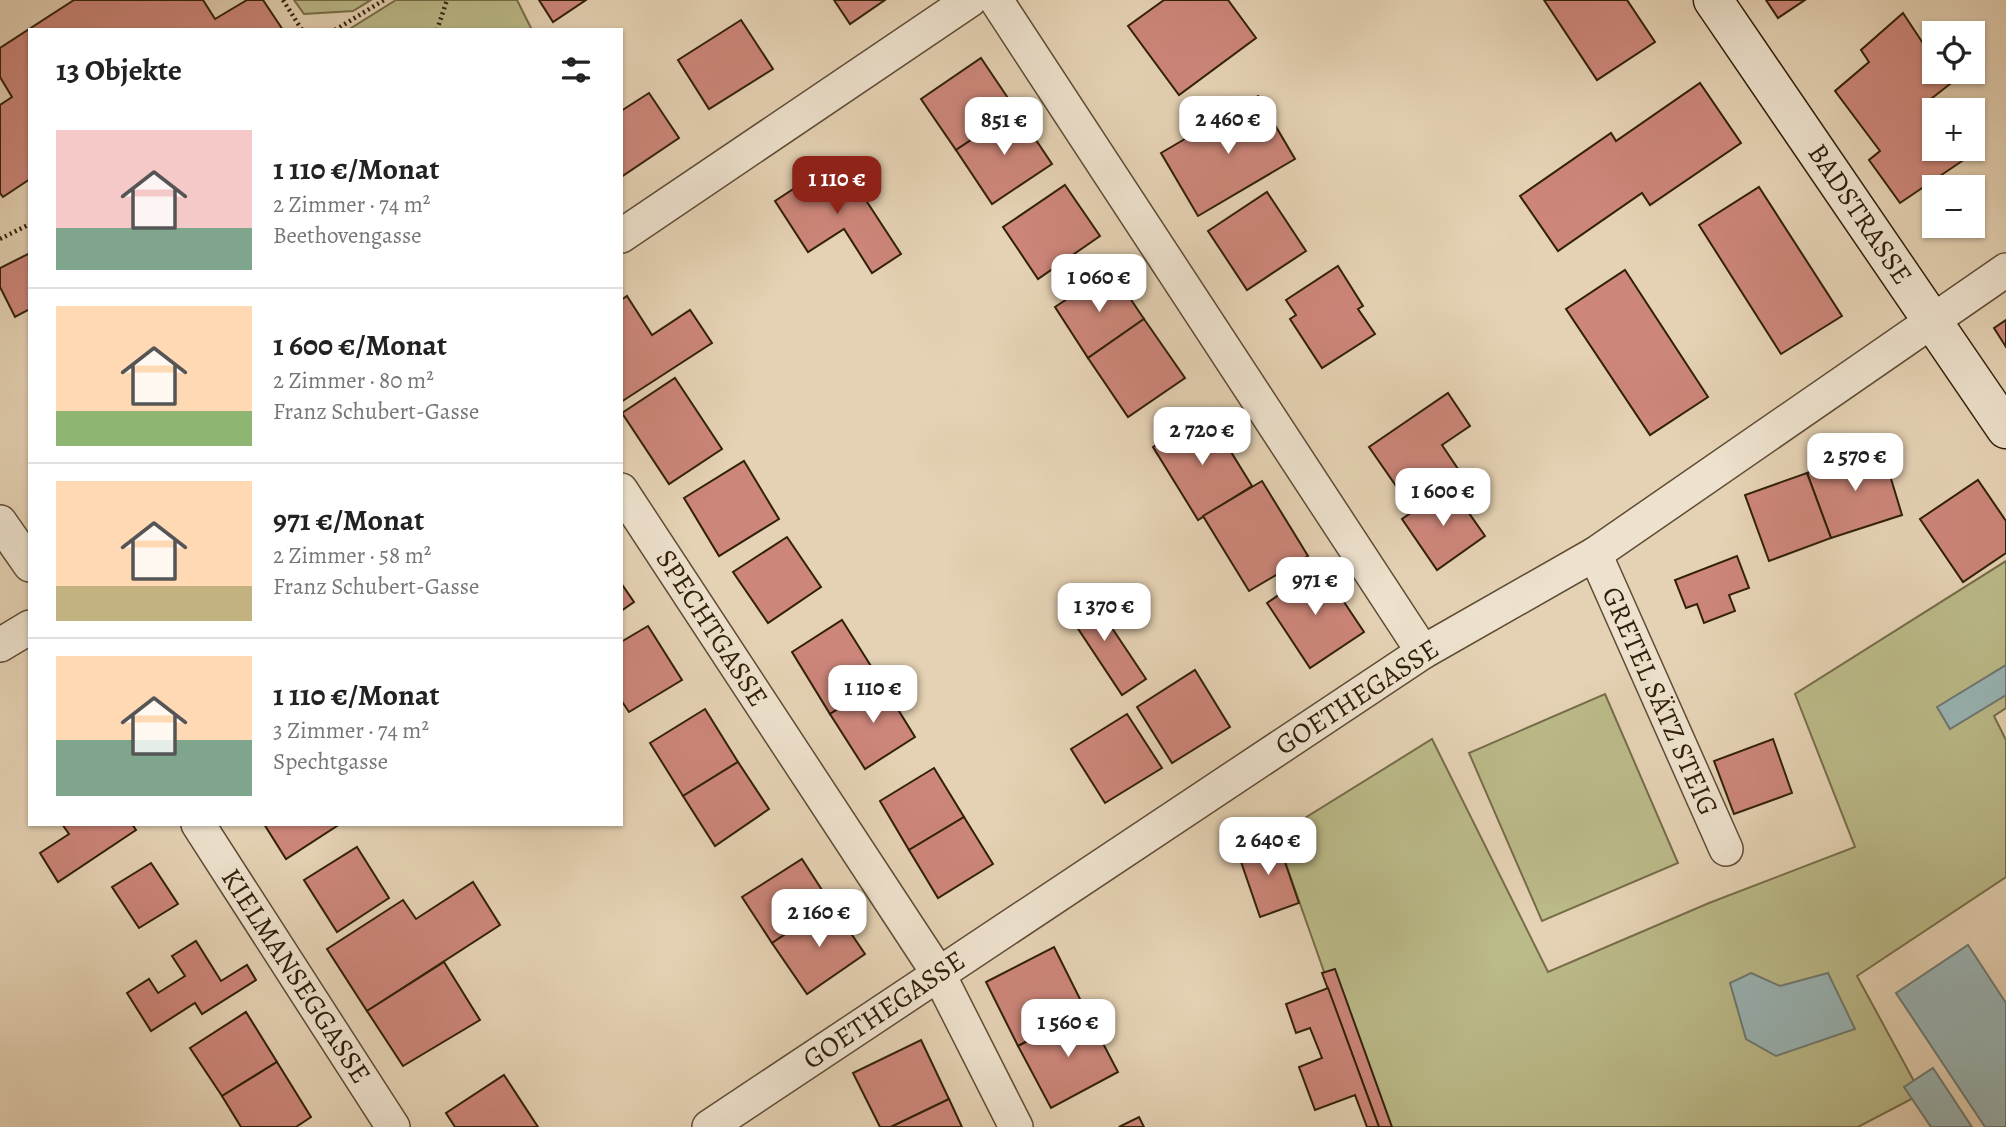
<!DOCTYPE html>
<html lang="de">
<meta charset="utf-8">
<style>
body{margin:0;font-family:Alegreya,serif;background:#f6f6f6;color:#222;height:100vh;display:flex;flex-direction:column;font-size:26px;white-space:nowrap}
*{box-sizing:border-box;margin:0}
p{font-size:23px;color:#767676}
.icon{flex:none;width:38px;height:38px;fill:none;stroke:currentColor;stroke-width:2;stroke-linecap:round;stroke-linejoin:round}
.map{position:relative;flex:1;overflow:hidden}
.drawer{position:absolute;left:28px;top:28px;width:595px;height:798px;display:flex;flex-direction:column;background:#fff;border-radius:0px;box-shadow:0 2px 5px #0004}
.drawer>*{flex:none}
.buttons{position:absolute;left:1922px;top:21px;display:grid;gap:14px}
.buttons a{display:grid;place-items:center;width:63px;height:63px;border-radius:0px;background:#fff;box-shadow:0 2px 5px #0004;font-size:35px}
.price{position:absolute;translate:-50% -60px;padding:0 16px;border-radius:14px;background:#fff;color:#222;font-size:23px;line-height:46px;filter:drop-shadow(0 2px 4px #0008)}
.price::after{content:'';position:absolute;left:50%;top:42px;width:21px;height:16px;margin-left:-10px;background:inherit;clip-path:polygon(0 0,100% 0,50% 100%)}
.price.on{background:#8f2418;color:#fff}
ul{padding:0;list-style:none}
li{display:flex;align-items:center;gap:21px;height:175px;padding:0 28px}
li+li{border-top:2px solid #e0e0e0}
li span{display:grid;place-items:center;flex:none;width:196px;height:140px;border-radius:0px;color:#555}
li>.icon{margin-inline-start:auto}
span .icon{width:84px;height:84px;fill:#fffc;stroke-width:1}
li b{font-size:30px}
h2{display:flex;justify-content:space-between;align-items:center;height:84px;padding:0 28px;font-size:30px}
.map>svg:first-child{display:block}
.green{fill:#bbba89;stroke:#766d49;stroke-width:2}
.water{fill:#99b5b6;stroke:#6f7971;stroke-width:2}
.building{fill:#cd867a;stroke:#312009;stroke-width:2}
.lines{fill:none;stroke-linecap:round;stroke-linejoin:round}
.street-casing{stroke:#5e4c34;stroke-width:36}
.secondary-casing{stroke:#312009;stroke-width:41}
.path{stroke:#312009;stroke-width:4.5;stroke-dasharray:2 3.5;stroke-linecap:butt}
.street{stroke:#eee2ce;stroke-width:33}
.secondary{stroke:#eee2ce;stroke-width:38}
.labels{text-anchor:middle;dominant-baseline:central;stroke-width:5;stroke-linejoin:round;paint-order:stroke}
.street-label{font-size:28px;fill:#312009;stroke:#eee2ce}
</style>
<div class="map">
<svg width="2006" height="1127" viewBox="0 0 2006 1127">
<rect width="100%" height="100%" fill="#e5d2b4"/>
<filter id="stains"><feTurbulence type="fractalNoise" baseFrequency=".00286" numOctaves="4"/><feColorMatrix values="0 0 0 0 .2 0 0 0 0 .09 0 0 0 0 .02 0 0 0 .5 -.17"/></filter>
<radialGradient id="worn" r=".72"><stop offset=".6" stop-color="#630" stop-opacity="0"/><stop offset="1" stop-color="#630" stop-opacity=".3"/></radialGradient>
<g class="green">
<polygon points="294,0 371,0 353,11 304,14"/>
<polygon points="396,0 517,0 532,30 348,30"/>
<polygon points="2006,561 2006,708 1994,716 2006,740 2006,877 1857,976 1921,1094 1858,1127 1379,1127 1276,836 1432,739 1548,972 1709,903 1855,847 1795,694"/>
<polygon points="1605,694 1678,863 1542,921 1469,753"/>
</g>
<g class="water">
<polygon points="2006,665 2006,695 1950,729 1937,707"/>
<polygon points="1968,945 2006,1003 2006,1127 1985,1127 1896,993"/>
<polygon points="1751,973 1780,986 1828,973 1855,1029 1776,1056 1746,1039 1730,983"/>
<polygon points="1933,1068 1972,1127 1931,1127 1904,1087"/>
</g>
<g class="building">
<polygon points="74,0 203,0 215,19 247,0 263,0 283,30 30,30 30,179 3,197 0,193 0,105 12,97 0,77 0,48"/>
<polygon points="539,0 586,0 553,22"/>
<polygon points="834,0 885,0 850,24"/>
<polygon points="1164,0 1228,0 1256,38 1179,95 1128,26"/>
<polygon points="1544,0 1627,0 1655,42 1597,80"/>
<polygon points="1766,0 1805,0 1778,18"/>
<polygon points="1903,13 1934,60 1934,72 1942,72 1950,84 1927,102 1934,113 1934,149 1958,149 1965,159 1900,203 1869,160 1880,151 1835,91 1869,62 1861,50"/>
<polygon points="741,20 773,69 709,109 678,60"/>
<polygon points="981,58 1016,110 956,150 921,99"/>
<polygon points="1700,83 1741,143 1650,205 1642,193 1558,251 1520,196 1611,133 1616,141"/>
<polygon points="649,93 679,138 621,177 621,111"/>
<polygon points="1258,96 1295,159 1198,216 1161,153"/>
<polygon points="1016,110 1052,164 992,204 956,150"/>
<polygon points="839,159 901,254 872,273 844,229 808,252 775,201"/>
<polygon points="1065,185 1100,236 1038,279 1003,227"/>
<polygon points="1759,187 1842,316 1781,354 1699,225"/>
<polygon points="1267,192 1306,251 1247,290 1208,231"/>
<polygon points="30,253 30,309 15,317 0,287 0,268"/>
<polygon points="1338,266 1363,306 1358,309 1375,334 1322,368 1290,319 1296,315 1286,300"/>
<polygon points="1111,270 1144,319 1088,358 1055,307"/>
<polygon points="1625,270 1708,397 1650,435 1566,309"/>
<polygon points="627,296 652,335 690,310 712,343 621,402 621,300"/>
<polygon points="1144,319 1185,378 1128,417 1088,358"/>
<polygon points="2006,320 2006,347 1994,328"/>
<polygon points="675,378 722,449 669,484 622,413"/>
<polygon points="1448,393 1470,426 1442,445 1460,472 1410,506 1369,447"/>
<polygon points="1207,413 1252,486 1198,520 1153,447"/>
<polygon points="1882,449 1902,515 1831,538 1807,473"/>
<polygon points="744,461 779,519 719,556 684,498"/>
<polygon points="1807,473 1831,538 1769,561 1745,495"/>
<polygon points="1978,480 2006,521 2006,553 1963,582 1920,519"/>
<polygon points="1262,481 1308,556 1249,591 1203,516"/>
<polygon points="1450,486 1485,536 1437,570 1402,519"/>
<polygon points="787,537 821,587 768,623 733,572"/>
<polygon points="1737,556 1749,588 1729,595 1735,611 1704,623 1697,604 1686,608 1675,580"/>
<polygon points="1320,566 1364,632 1310,668 1267,603"/>
<polygon points="621,583 634,602 621,611"/>
<polygon points="1073,591 1084,607 1094,601 1146,679 1122,695 1059,600"/>
<polygon points="842,620 881,682 830,714 792,652"/>
<polygon points="648,626 682,680 629,712 621,700 621,642"/>
<polygon points="1195,670 1230,727 1172,763 1137,707"/>
<polygon points="881,682 915,737 865,769 830,714"/>
<polygon points="705,709 738,762 683,796 650,743"/>
<polygon points="1127,714 1162,768 1105,803 1071,749"/>
<polygon points="1773,739 1792,793 1734,814 1714,761"/>
<polygon points="738,762 769,809 715,846 683,796"/>
<polygon points="934,768 964,817 909,850 880,801"/>
<polygon points="964,817 993,864 938,898 909,850"/>
<polygon points="62,824 132,824 136,830 58,882 40,853 69,834"/>
<polygon points="264,824 340,824 286,859"/>
<polygon points="1276,836 1299,903 1260,917 1237,850"/>
<polygon points="357,847 389,898 337,932 304,880"/>
<polygon points="802,859 831,904 772,943 742,897"/>
<polygon points="151,863 178,904 139,928 112,887"/>
<polygon points="473,882 500,925 367,1011 327,949 403,900 416,919"/>
<polygon points="831,904 865,954 807,994 772,943"/>
<polygon points="196,941 221,981 247,965 256,980 202,1014 195,1003 151,1031 127,993 149,979 158,993 185,976 172,956"/>
<polygon points="1054,947 1086,1011 1018,1046 986,982"/>
<polygon points="444,962 480,1020 403,1066 367,1011"/>
<polygon points="1335,969 1392,1127 1379,1127 1322,973"/>
<polygon points="1328,988 1379,1127 1367,1127 1355,1095 1315,1110 1299,1067 1322,1058 1310,1028 1296,1033 1286,1004"/>
<polygon points="1086,1011 1118,1072 1051,1108 1018,1046"/>
<polygon points="246,1012 277,1062 222,1096 190,1048"/>
<polygon points="921,1040 949,1099 891,1127 880,1127 853,1073"/>
<polygon points="277,1062 311,1117 296,1127 241,1127 222,1096"/>
<polygon points="504,1075 538,1127 455,1127 446,1113"/>
<polygon points="949,1099 962,1127 891,1127"/>
<polygon points="1139,1117 1144,1127 1119,1127"/>
</g>
<g class="lines">
<g class="street-casing">
<g id="street">
<polyline points="996,0 1423,652"/>
<polyline points="621,236 970,0"/>
<polyline points="621,490 938,973 1016,1127"/>
<polyline points="0,522 30,565"/>
<polyline points="1595,554 1726,849"/>
<polyline points="0,645 30,627"/>
<polyline points="198,824 393,1127"/>
<polyline points="709,1127 1423,652 1595,554 2006,270"/>
</g>
</g>
<g class="secondary-casing">
<polyline id="secondary" points="1713,0 2006,429"/>
</g>
<g class="path">
<polyline points="283,0 302,30"/>
<polyline points="335,30 384,0"/>
<polyline points="437,30 447,0"/>
<polyline points="0,239 30,224"/>
</g>
<use href="#street" class="street"/>
<use href="#secondary" class="secondary"/>
</g>
<g class="labels">
<g class="street-label">
<text transform="translate(1860 214) rotate(56)">BADSTRASSE</text>
<text transform="translate(712 628) rotate(57)">SPECHTGASSE</text>
<text transform="translate(1357 697) rotate(-33)">GOETHEGASSE</text>
<text transform="translate(1660 701) rotate(66)">GRETEL SÄTZ STEIG</text>
<text transform="translate(296 976) rotate(57)">KIELMANSEGGASSE</text>
<text transform="translate(884 1010) rotate(-34)">GOETHEGASSE</text>
</g>
</g>
<rect width="100%" height="100%" filter="url(#stains)"/>
<rect width="100%" height="100%" fill="url(#worn)"/>
</svg>
<div class="buttons">
<a><svg class="icon" aria-label="locate" viewBox="0 0 24 24"><circle cx="12" cy="12" r="6"/><path d="M12 2v4M12 18v4M2 12h4M18 12h4"/></svg></a>
<a>+</a>
<a>−</a>
</div>
<b class="price" style="left:1228px;top:156px">2 460 €</b>
<b class="price" style="left:1004px;top:157px">851 €</b>
<b class="price on" style="left:837px;top:216px">1 110 €</b>
<b class="price" style="left:1099px;top:314px">1 060 €</b>
<b class="price" style="left:1202px;top:467px">2 720 €</b>
<b class="price" style="left:1855px;top:493px">2 570 €</b>
<b class="price" style="left:1443px;top:528px">1 600 €</b>
<b class="price" style="left:1315px;top:617px">971 €</b>
<b class="price" style="left:1104px;top:643px">1 370 €</b>
<b class="price" style="left:873px;top:725px">1 110 €</b>
<b class="price" style="left:1268px;top:877px">2 640 €</b>
<b class="price" style="left:819px;top:949px">2 160 €</b>
<b class="price" style="left:1068px;top:1059px">1 560 €</b>
<section class="drawer">
<h2>13 Objekte<svg class="icon" aria-label="filters" viewBox="0 0 24 24"><path d="M4 7h16M4 17h16"/><circle cx="9" cy="7" r="2"/><circle cx="15" cy="17" r="2"/></svg></h2>
<ul>
<li><span style="background:linear-gradient(#f6c9c9 70%,#7fa58c 0)"><svg class="icon" aria-label="home" viewBox="0 0 24 24"><path d="M3 11l9-7 9 7M6 9v11h12V9"/></svg></span><div><b>1 110 €/Monat</b><p>2 Zimmer · 74 m²</p><p>Beethovengasse</p></div></li>
<li><span style="background:linear-gradient(#ffd9b3 75%,#8fb573 0)"><svg class="icon" aria-label="home" viewBox="0 0 24 24"><path d="M3 11l9-7 9 7M6 9v11h12V9"/></svg></span><div><b>1 600 €/Monat</b><p>2 Zimmer · 80 m²</p><p>Franz Schubert-Gasse</p></div></li>
<li><span style="background:linear-gradient(#ffd9b3 75%,#c2b280 0)"><svg class="icon" aria-label="home" viewBox="0 0 24 24"><path d="M3 11l9-7 9 7M6 9v11h12V9"/></svg></span><div><b>971 €/Monat</b><p>2 Zimmer · 58 m²</p><p>Franz Schubert-Gasse</p></div></li>
<li><span style="background:linear-gradient(#ffd9b3 60%,#7fa58c 0)"><svg class="icon" aria-label="home" viewBox="0 0 24 24"><path d="M3 11l9-7 9 7M6 9v11h12V9"/></svg></span><div><b>1 110 €/Monat</b><p>3 Zimmer · 74 m²</p><p>Spechtgasse</p></div></li>
</ul>
</section>
</div>
